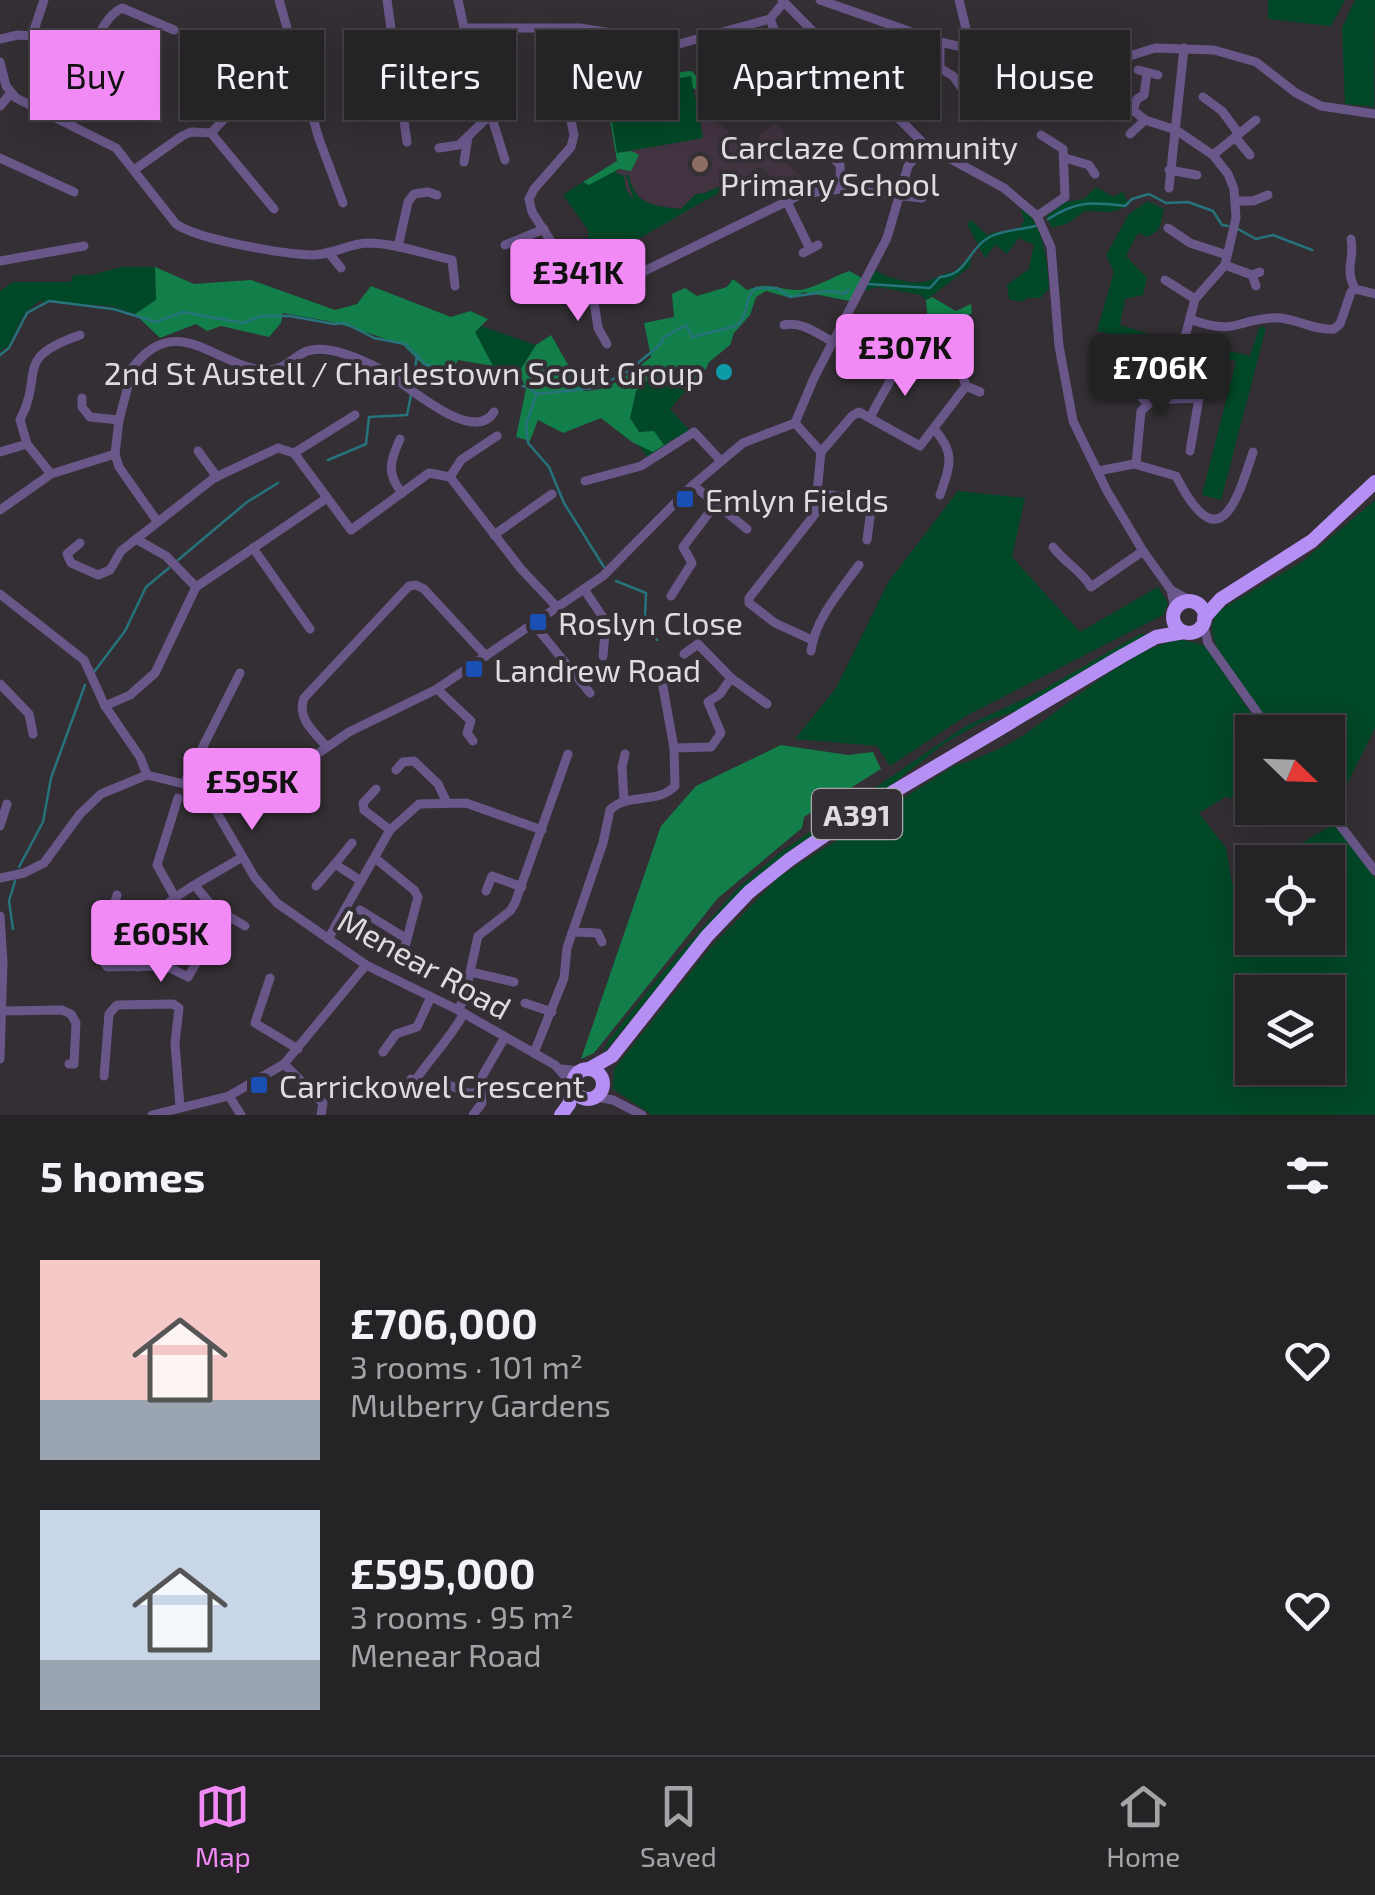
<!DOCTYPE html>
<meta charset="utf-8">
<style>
body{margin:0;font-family:"Exo 2",sans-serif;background:#322f33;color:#f1f3f6;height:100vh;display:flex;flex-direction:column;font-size:38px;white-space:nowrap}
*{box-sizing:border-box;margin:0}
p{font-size:32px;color:#a4a4a7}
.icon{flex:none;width:55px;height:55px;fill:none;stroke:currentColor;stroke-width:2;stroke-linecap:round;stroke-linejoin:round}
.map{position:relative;height:1115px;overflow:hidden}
.drawer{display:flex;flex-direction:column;background:#262327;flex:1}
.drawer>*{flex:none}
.guide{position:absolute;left:30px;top:30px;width:1315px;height:90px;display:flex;gap:20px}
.needle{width:65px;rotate:113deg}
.fabs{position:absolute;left:1235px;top:715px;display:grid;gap:20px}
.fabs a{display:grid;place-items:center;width:110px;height:110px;border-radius:0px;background:#262327;box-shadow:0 5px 25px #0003,0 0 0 2px #424044;font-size:50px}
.price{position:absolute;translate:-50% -85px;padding:0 22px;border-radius:10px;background:#f18af4;color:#111;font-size:32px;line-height:65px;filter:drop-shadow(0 2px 5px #0008)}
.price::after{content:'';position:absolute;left:50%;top:60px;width:30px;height:22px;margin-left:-15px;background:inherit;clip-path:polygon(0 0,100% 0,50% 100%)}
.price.selected{background:#222;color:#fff}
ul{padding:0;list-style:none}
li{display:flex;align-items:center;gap:30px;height:250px;padding:0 40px}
li span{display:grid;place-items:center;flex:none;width:280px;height:200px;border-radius:0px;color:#555}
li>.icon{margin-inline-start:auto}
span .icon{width:120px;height:120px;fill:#fffc;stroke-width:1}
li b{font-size:42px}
h2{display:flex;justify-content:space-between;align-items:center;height:120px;padding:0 40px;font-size:42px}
.tag{padding:0 35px;border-radius:0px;background:#262327;box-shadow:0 5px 25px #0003,0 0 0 2px #424044;font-size:35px;line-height:90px}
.tag.selected{background:#f18af4;color:#111}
.dock{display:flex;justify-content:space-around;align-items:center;height:140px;border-top:2px solid #424044;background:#262327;font-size:28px;color:#a4a4a7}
.dock a{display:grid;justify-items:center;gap:5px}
.dock .selected{color:#f18af4}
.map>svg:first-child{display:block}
.education{fill:#413340}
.green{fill:#004827;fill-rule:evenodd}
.forest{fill:#127f4a}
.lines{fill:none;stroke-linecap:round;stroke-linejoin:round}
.stream{stroke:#27737c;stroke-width:2.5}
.minor{stroke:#6a578a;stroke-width:9}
.highway{stroke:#b58ff4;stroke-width:14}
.education-dot{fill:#8d6e63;stroke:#332f34;stroke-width:4}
.culture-dot{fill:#0f9aa8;stroke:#332f34;stroke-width:4}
.transit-dot{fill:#1a4fb4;stroke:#332f34;stroke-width:4}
.labels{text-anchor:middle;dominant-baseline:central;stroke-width:8;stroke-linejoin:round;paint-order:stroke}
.shield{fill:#332f34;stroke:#aba8ac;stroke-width:2.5}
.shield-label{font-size:30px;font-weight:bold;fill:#dedcdf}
.poi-label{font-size:32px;fill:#dedcdf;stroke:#332f34;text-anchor:start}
.street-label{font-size:32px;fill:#dedcdf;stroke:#332f34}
</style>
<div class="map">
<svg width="1375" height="1115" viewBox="0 0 1375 1115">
<rect width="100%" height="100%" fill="#332f34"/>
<polygon class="education" points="646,70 669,73 692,71 699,103 709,116 749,147 775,122 787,136 773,150 810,186 789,193 760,167 682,215 640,238 590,258 588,230 563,195 617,161 602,71"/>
<g class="green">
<polygon points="1268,0 1345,0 1331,26 1268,19"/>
<polygon points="1355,0 1375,0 1374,107 1345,104 1342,28"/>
<polygon points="646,74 648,84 691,76 703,138 617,153 604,82"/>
<path d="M617,170l-1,3 8,3 2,13 8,12 -8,-26h3c5,30 26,31 52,34l15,-15 9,-1 33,-15 3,2 -101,58 -50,20 -2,-28 -25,-35 20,-13 5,2z"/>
<polygon points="1096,187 1113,197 1123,192 1129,206 1111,212 1085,211 1068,223 1052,228 1046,216 1066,202 1084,199"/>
<path d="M1148,201l16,8c-4,13 -1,22 -17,28l-9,-4 -12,23 21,22 -4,17 -18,4 -5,26 52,16 8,-2 70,17 10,-30 6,2 -45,172 -19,-5 34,-134 -139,-30 17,-59 -8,-17 23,-41z"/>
<path d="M1020,203c25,26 26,51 29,86l-9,9h-13l-5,4 -13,-3 -2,-14 22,-16 5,-24 -15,-7 -12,16 -12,-9 -10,13 -18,-34 4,-4 16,15c12,-5 24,-3 34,-8l3,-7z"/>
<path d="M970,257l1,9 -45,34 -5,-5 -43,-8 -14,4 11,-21c12,8 34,14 48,12 11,-1 18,-10 31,-10z"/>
<polygon points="121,267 155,267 156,300 135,314 110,306 39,301 24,314 8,346 0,351 0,291 13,282 71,282 73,275 92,275"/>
<polygon points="481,326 536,345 519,372 493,366 474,332"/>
<polygon points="673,375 686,377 692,383 670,409 690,431 669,441 671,446 649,459 640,447 618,432 636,391 647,380 658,384"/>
<polygon points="958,491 1025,498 1012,557 1080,632 1158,587 1168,603 1163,615 966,716 890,766 877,746 795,739 836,688 889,581"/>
<path d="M1375,500v228l-36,72 -8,3 -3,-5v-66h-50c-17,-22 -65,-76 -66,-102 0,-10 3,-15 10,-21l81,-48z"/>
<polygon points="1140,634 1148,634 1022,709 980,723 945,743 889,787 790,850 751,883 686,952 603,1054 608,1041 659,977 737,889 778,854 964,727 1039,692"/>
<path d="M1183,640l21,5 60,87h-12v49l-22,18 -3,-3 -28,17 27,35 6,35 20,3v52h76v-76h-57l59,-36 7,2 38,50v237h-723l-39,-26 1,-20 96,-121 69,-71 175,-111c28,-9 53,-19 77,-36 35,-24 111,-90 152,-90zM1252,992h76v76h-76z"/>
</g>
<g class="forest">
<polygon points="646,70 669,73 692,71 708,90 706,94 693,88 691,76 647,84 645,74 605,82 617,153 631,151 639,155 631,171 619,169 589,185 583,182 617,161 602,71"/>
<polygon points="155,267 194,284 251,280 335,310 357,304 371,286 451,317 470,311 488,319 475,332 493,366 458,360 452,371 426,368 403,345 374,335 333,322 283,313 281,323 269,337 221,326 207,331 196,324 160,338 135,314 156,300"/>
<path d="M849,271l13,7 -12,23 -46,-9 -13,6 -25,-7 -10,6 -6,18 -16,18 -4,12 -21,17 -5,11 -12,10c-13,-11 -21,-7 -34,1l-11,-4 -11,11 -6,27 9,14 15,-1 10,14 -11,7 -21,-10 -31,-24 -38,15 -25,-13 -8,21 -14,-4 10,-48 -7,-17 17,-27 15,-10 32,56c26,1 49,-19 68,-34l-7,-34 30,-6 -2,-23 13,-6 12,8 30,-9 6,-8 14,11c24,-9 26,-1 48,0 16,1 39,-14 54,-19z"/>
<polygon points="932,297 956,311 971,304 972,313 930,343 926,300"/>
<polygon points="781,745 848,755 873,752 881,769 804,817 802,828 718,898 594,1053 581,1059 661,826 696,786"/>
</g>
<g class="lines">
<g class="stream">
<path d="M1048,219c30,-19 44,-17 77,-13l7,-7 17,-5 17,9 22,-1 25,9 9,14 6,1"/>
<polyline points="1236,228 1256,239 1273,235 1312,250"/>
<path d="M868,284l62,4 10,-11c27,-1 28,-28 48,-39 13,-8 33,-8 47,-12"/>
<path d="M0,355l9,-7 18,-35 22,-12 64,8 43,13 27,-10 60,11 18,-7h29l44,8 11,-1 29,15 31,6 21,21 27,4 21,9 54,9 9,7 58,-6 32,-16 34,-28 2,-6 23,-13 6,12 44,-11c14,-10 7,-28 20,-38h21l13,9 40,-6 14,3 4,-4"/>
<polyline points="413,383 417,355"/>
<polyline points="536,396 526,424 528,443 549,467 564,503 604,567"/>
<polyline points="328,460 366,444 369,417 407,415 411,395"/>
<polyline points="178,560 247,502 278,483"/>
<polyline points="616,581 646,593 645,615 657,640"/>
<polyline points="94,672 125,631 146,587 169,568"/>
<polyline points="19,867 43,822 51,778 85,685"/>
<polyline points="13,929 9,901 15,881"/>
</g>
<g class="minor">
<polyline points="279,0 319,139 343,203"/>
<polyline points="387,0 407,142"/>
<polyline points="458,0 464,28 505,160"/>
<polyline points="782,0 925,145 1004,188 1037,216 1051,247 1059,346 1073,421 1107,491 1143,551 1171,590 1191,601"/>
<polyline points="820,0 940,42 1067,71 1085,70 1155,48 1214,50 1256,62 1296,93 1321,106 1375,114"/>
<polyline points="959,0 968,37 965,49"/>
<polyline points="770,19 797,87"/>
<polyline points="464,28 580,28 679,44 770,19 783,3"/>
<polyline points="32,36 44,0"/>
<polyline points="0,39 18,35 32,36 142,88"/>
<polyline points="940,42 940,68 953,76 968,97"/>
<path d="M87,61c9,-18 16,-44 35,-53l52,22"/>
<path d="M0,62l6,24 10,12 100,50 60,76c23,16 107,30 137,31 18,0 35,-11 54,-12 28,0 58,11 85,17l3,26"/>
<polyline points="1138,70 1158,75"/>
<polyline points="1147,73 1144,95 1137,99 1133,110 1145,120 1176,130 1213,155 1228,174 1234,189 1236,218 1225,265 1195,299 1185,337"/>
<polyline points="1203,97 1222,111 1239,134"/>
<polyline points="0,106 11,93"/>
<polyline points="561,108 576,104"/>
<polyline points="211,133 274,209"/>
<polyline points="1130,134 1145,120"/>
<polyline points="1235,137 1250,155"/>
<polyline points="821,145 840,165 841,189"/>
<polyline points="439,148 459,145 490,115"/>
<polyline points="1213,155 1256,120"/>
<polyline points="0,158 74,192"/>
<polyline points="1065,158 1089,165 1095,174"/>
<polyline points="464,162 468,137"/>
<polyline points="134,170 182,136 191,132 211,133 228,115 232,100 207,43"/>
<polyline points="1169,170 1197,175"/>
<polyline points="1169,188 1184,48"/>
<polyline points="786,200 810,249"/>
<polyline points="1237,201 1253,201 1268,195"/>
<polyline points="1037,216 1065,197 1063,149 1041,135"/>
<polyline points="1168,228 1190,243 1227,255"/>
<path d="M1351,239c4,21 -7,28 4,50"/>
<polyline points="505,245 544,229"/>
<polyline points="398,247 408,202 414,194 428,192 437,195"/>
<polyline points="328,252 341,268"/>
<polyline points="803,253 818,245"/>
<polyline points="0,261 84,246"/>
<polyline points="1225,265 1252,275"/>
<polyline points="1165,280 1195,299"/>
<polyline points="1256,286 1252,275 1260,272"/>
<polyline points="517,289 518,298 620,283 802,194 841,189 922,198"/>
<polyline points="592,289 598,328 607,344"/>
<polyline points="561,293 552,243 532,212 529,199 534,189 571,147 574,135 568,106"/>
<path d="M1192,320c44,15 41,1 79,-2 22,-2 42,13 63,11l6,-5 11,-32 4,-3 20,5"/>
<path d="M784,325c18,-4 34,9 49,17"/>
<polyline points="1146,346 1141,390 1141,397 1148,403"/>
<polyline points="966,386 980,392"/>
<polyline points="82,398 82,407 90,417 119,420"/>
<path d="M870,418c9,-20 21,-35 29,-56"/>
<polyline points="795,423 821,452 815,514 749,598 749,603 775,623 812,640"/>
<path d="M934,429c22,24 16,37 6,66"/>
<path d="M400,439c-10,22 -14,34 2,54"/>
<polyline points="198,451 217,477"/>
<polyline points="0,452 27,444"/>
<polyline points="821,452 852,416 859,412 920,446 966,386 961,371"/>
<polyline points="294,453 355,415"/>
<polyline points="1136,464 1141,411 1153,400 1199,398 1190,451"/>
<path d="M1098,471l36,-7 42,12c42,82 59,32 77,-24"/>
<path d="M51,474l-24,-30 -7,-24c25,-49 -8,-61 60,-85"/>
<polyline points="450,477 461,460 497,436"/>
<polyline points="585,481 641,466 694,432 721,461"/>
<polyline points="693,485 747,529"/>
<polyline points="819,493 872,502 867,540"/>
<polyline points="0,510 51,474 115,454"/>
<path d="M157,521l-38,-54 -4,-13 4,-34 14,-53c45,-58 84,1 133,3 18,1 26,-13 41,-19 22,-7 55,9 75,19 22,11 90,77 112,42"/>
<polyline points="494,535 552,494"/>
<polyline points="136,539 166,556 196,587"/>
<polyline points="80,543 67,554 71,563 98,575 110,570 121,551 214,478 278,448 294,453 351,530 429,473 450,477 521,569 556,606"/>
<path d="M1053,547c12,16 28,23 38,40l52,-36"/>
<polyline points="253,548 310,629"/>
<polyline points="584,589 606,622 603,656"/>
<polyline points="1171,590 1175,609"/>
<polyline points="0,594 84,660 105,706 140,757 147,775"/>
<polyline points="671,596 692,563 683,547 715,505"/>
<polyline points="532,622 590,693"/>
<polyline points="1203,623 1208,643 1271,732"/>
<path d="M811,651c4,-32 30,-61 48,-86"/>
<polyline points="731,678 767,704"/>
<polyline points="0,684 29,714 33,734"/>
<polyline points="437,689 471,721 467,733 473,741"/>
<polyline points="105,706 130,695 155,673 196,587 327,498"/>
<path d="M327,747c-12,-14 -31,-29 -23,-49l105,-112 7,-1 8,4 62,67"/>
<polyline points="674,748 711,747 721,733 708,702 720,694 731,678 698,644 684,654"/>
<polyline points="396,770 403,762 414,761 438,784 446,801"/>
<polyline points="184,784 240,673"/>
<polyline points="376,789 363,803 364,810 390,830"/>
<polyline points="624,801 622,767 625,754"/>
<polyline points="213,806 271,786 349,732 437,689 603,576 693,485 743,443 795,423 814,378 887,238 908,166 925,145"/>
<polyline points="1327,808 1375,871"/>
<polyline points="0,826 7,804"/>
<polyline points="375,858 414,890 418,897 401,962"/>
<polyline points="335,864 352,843"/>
<polyline points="0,878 24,873 44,863 80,814 101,794 147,775 184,784 213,806 255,878 277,903 366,965 458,1010 555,1065 572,1084"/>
<polyline points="316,886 335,864 361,881"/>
<polyline points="196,887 213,907 245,926"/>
<polyline points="486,891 492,876 522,887"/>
<polyline points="117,895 99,954 107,967 166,966 188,977 208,943"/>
<polyline points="176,899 157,865 178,798"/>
<polyline points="360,910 407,939"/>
<polyline points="0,916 3,963 0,1059"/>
<polyline points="572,932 598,933 602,942"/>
<polyline points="328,939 390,830 419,804 466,803 542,830"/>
<path d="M138,967c-9,-57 64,-84 104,-110"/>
<polyline points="471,972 514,982"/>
<polyline points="270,978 255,1023 298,1049"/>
<polyline points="525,1003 552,1012"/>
<polyline points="458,1010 464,999 478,936 510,911 515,903 568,754"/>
<polyline points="2,1011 62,1010 71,1014 76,1023 74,1064 69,1064"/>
<polyline points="383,1052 396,1034 417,1027 431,997"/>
<path d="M534,1053l30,-75 3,-30 36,-105 7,-33c18,-18 47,-5 65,-24l-1,-38 -13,-72"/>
<polyline points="284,1064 323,1103 321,1115"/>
<polyline points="562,1069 579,1071"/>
<polyline points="104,1076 109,1014 117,1005 173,1004 179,1008 175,1043 180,1107"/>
<path d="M411,1079l4,2c16,-24 35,-42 49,-68"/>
<polyline points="447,1084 467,1093 481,1093"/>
<polyline points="229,1096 241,1115"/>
<polyline points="596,1097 613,1100 642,1115"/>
<polyline points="152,1115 229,1096 284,1064 366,965"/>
<polyline points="473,1115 482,1103 480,1080 505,1037"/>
</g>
<g class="highway">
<circle cx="1189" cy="617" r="16"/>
<polyline points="1204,618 1221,599 1312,541 1375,482"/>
<circle cx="588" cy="1084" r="15"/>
<polyline points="589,1069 612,1056 707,936 749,892 789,860 851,817 1122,656 1156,637 1184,632"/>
<polyline points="561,1115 569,1104 573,1087"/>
</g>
</g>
<circle class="education-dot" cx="700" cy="164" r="10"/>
<circle class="culture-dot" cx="724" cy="372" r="10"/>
<g class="transit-dot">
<rect x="675" y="489" width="20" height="20" rx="5"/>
<rect x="528" y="612" width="20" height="20" rx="5"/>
<rect x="464" y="659" width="20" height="20" rx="5"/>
<rect x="249" y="1075" width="20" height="20" rx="5"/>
</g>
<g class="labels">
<rect class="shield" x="812" y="789" width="90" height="50" rx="8"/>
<g class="shield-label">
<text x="857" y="814">A391</text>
</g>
<g class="poi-label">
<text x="720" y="146">Carclaze Community<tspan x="720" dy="37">Primary School</tspan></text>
<text x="704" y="372" text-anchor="end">2nd St Austell / Charlestown Scout Group</text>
<text x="705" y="499">Emlyn Fields</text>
<text x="558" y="622">Roslyn Close</text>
<text x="494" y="669">Landrew Road</text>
<text x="279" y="1085">Carrickowel Crescent</text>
</g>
<g class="street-label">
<text transform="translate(425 963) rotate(29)">Menear Road</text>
</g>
</g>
</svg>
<div class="fabs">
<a><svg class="needle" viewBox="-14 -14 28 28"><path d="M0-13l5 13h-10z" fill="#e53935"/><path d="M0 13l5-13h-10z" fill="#a4a4a7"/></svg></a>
<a><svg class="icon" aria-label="locate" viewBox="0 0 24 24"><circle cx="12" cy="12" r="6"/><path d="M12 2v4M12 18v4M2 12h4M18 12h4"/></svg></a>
<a><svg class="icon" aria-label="layers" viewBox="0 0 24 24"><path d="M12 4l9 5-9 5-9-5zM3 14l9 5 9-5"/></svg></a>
</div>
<b class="price" style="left:578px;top:324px">£341K</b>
<b class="price" style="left:905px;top:399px">£307K</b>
<b class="price selected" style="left:1160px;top:419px">£706K</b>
<b class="price" style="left:252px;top:833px">£595K</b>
<b class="price" style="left:161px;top:985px">£605K</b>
<div class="guide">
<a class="tag selected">Buy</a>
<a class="tag">Rent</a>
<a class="tag">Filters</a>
<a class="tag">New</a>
<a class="tag">Apartment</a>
<a class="tag">House</a>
</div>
</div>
<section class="drawer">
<h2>5 homes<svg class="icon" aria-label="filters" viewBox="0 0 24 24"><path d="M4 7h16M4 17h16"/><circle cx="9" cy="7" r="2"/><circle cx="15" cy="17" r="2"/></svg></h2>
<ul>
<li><span style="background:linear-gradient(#f6c9c9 70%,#9aa5b1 0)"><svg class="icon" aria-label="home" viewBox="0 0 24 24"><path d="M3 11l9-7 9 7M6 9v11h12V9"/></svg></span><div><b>£706,000</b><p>3 rooms · 101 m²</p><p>Mulberry Gardens</p></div><svg class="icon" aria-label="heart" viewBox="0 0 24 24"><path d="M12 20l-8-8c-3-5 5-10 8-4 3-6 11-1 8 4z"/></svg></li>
<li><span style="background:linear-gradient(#c9d6e8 75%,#9aa5b1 0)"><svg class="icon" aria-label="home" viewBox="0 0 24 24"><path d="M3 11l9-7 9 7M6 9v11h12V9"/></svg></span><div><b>£595,000</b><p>3 rooms · 95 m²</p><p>Menear Road</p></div><svg class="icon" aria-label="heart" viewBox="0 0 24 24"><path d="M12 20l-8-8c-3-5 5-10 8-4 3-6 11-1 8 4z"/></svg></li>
</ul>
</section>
<nav class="dock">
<a class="selected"><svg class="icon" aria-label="map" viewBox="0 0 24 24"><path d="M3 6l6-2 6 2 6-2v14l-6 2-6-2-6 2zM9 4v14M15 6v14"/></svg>Map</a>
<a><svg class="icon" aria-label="saved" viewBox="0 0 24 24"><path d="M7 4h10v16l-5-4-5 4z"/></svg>Saved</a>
<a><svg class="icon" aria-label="home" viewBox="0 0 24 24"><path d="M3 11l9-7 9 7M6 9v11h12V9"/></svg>Home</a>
</nav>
